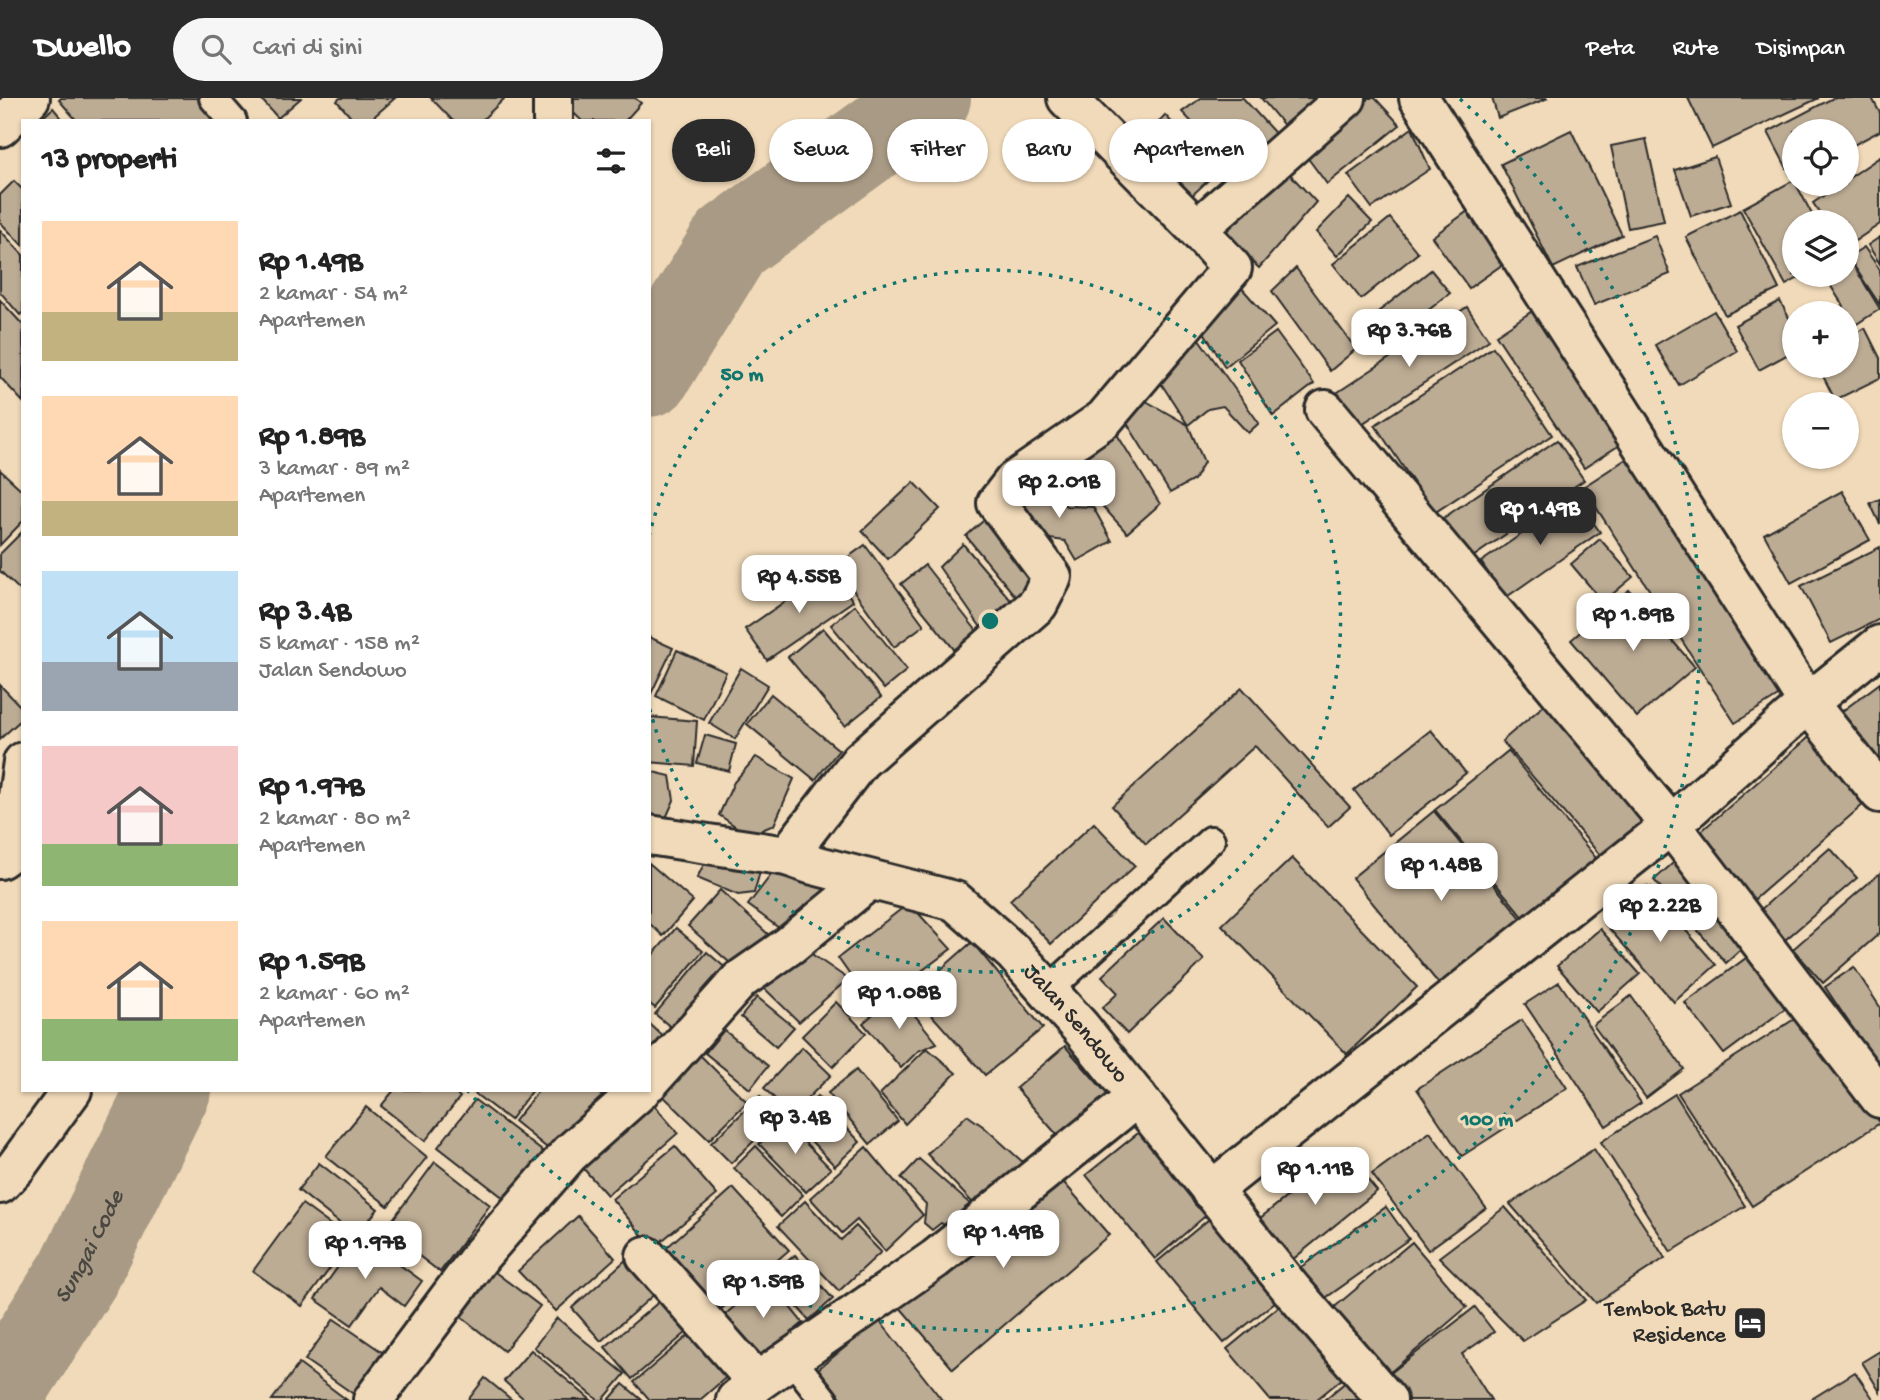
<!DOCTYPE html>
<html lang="id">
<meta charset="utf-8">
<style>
body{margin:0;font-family:"Gochi Hand",sans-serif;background:#f6f6f6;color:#222;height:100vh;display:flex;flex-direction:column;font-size:26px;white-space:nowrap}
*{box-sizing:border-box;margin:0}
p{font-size:23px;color:#767676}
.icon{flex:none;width:38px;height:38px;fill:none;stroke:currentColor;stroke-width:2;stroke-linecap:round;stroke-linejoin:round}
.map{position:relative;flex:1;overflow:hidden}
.details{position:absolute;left:21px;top:21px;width:630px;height:973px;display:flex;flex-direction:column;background:#fff;border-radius:0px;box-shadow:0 2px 5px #0004}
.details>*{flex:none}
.top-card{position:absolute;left:672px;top:21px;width:665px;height:63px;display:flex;gap:14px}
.controls{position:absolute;left:1782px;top:21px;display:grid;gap:14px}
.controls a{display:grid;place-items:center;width:77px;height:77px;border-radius:50%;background:#fff;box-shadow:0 2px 5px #0004;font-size:35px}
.price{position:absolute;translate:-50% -60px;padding:0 16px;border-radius:14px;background:#fff;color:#222;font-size:23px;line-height:46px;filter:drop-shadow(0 2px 4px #0008)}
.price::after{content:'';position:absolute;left:50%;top:42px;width:21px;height:16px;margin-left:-10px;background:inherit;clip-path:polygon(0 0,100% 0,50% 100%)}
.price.on{background:#2b2b2b;color:#fff}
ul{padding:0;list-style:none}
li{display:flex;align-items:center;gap:21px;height:175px;padding:0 21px}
li span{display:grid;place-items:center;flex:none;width:196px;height:140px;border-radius:0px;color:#555}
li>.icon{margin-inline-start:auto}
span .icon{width:84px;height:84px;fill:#fffc;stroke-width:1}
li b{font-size:30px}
h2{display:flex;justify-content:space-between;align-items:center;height:84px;padding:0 21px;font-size:30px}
.chip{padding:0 24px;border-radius:32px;background:#fff;box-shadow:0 2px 5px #0004;font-size:24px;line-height:63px}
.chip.on{background:#2b2b2b;color:#fff}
header{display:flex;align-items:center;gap:42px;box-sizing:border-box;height:98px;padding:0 35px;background:#2b2b2b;color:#fff}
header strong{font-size:33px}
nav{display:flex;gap:38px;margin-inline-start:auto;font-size:24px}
.search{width:490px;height:63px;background:#f6f6f6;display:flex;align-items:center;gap:18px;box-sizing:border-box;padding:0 24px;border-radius:38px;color:#767676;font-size:26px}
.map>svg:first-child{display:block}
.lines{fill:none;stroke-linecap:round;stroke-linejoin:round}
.river{stroke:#a89a84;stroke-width:84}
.building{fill:#bdac94;stroke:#2b2b2b;stroke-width:2}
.service-casing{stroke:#2b2b2b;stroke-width:32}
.minor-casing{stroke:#2b2b2b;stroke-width:44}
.primary-casing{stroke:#2b2b2b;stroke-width:44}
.service{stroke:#f1dab9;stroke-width:26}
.minor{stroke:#f1dab9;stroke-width:38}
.primary{stroke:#f1dab9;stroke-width:38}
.ring{fill:none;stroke:#0f766e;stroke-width:3.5;stroke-dasharray:3.5 7}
.labels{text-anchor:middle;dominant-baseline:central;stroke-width:6;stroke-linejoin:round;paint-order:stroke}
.street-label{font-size:23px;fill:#2b2b2b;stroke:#f1dab9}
.poi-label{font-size:23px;fill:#2b2b2b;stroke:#f1dab9;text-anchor:end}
.water-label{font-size:24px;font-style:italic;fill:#4a4741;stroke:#f1dab9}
.centre{fill:#0f766e;stroke:#f1dab9;stroke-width:3.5}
.ring-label{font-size:21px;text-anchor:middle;font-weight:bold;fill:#0f766e;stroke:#f1dab9;stroke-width:6;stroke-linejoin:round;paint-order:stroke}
</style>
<header>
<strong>Dwello</strong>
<div class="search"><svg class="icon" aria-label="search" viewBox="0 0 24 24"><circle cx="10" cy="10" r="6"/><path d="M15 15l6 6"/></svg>Cari di sini</div>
<nav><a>Peta</a><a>Rute</a><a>Disimpan</a></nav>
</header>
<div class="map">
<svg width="1880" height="1302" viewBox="0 0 1880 1302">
<rect width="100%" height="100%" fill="#f1dab9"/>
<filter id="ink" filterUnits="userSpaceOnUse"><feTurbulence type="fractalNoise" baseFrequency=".0143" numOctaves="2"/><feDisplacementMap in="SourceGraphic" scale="14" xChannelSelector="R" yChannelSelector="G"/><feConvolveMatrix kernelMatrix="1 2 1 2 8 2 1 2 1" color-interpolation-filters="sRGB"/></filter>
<g filter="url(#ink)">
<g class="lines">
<g class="river">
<polyline points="649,277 731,144 929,0"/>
<path id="s1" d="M0,1299l79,-124 90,-183"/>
</g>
</g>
<g class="building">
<polygon points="61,0 206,0 226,23 77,23 59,2"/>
<polygon points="260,0 301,0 278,20"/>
<polygon points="340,0 395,0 369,23 354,23 337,3"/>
<polygon points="431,0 505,0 481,23 453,23"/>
<polygon points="558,0 635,0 641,5 625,23 582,23"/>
<polygon points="1201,0 1243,0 1283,44 1245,80 1182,14"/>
<polygon points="1261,0 1325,0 1292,37"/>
<polygon points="1358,0 1375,0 1400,27 1327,86 1301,51"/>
<polygon points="1492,0 1548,0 1498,20"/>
<polygon points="1688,0 1819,0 1712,50"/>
<polygon points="1833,0 1872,0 1880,15 1880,33 1846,51 1846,33 1794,33 1794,79 1792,80 1768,34"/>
<polygon points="53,10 64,23 39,23"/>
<polygon points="1165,17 1217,74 1185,104 1130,54"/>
<polygon points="1412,30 1430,71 1372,110 1348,77"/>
<polygon points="1571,32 1622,137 1553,170 1501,66"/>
<polygon points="1646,41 1664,123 1628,130 1611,48"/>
<polygon points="1715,59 1731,105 1691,118 1675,72"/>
<polygon points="1880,59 1880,126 1846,149 1846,124 1826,124 1813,105 1841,86 1846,86 1846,82"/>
<polygon points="1286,72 1316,104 1259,170 1220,134"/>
<polygon points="1794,82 1816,124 1794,124 1794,177 1804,177 1786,187 1743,110"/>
<polygon points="14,83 23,92 23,148 0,124 0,97"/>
<polygon points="1349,100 1372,124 1337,158 1316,134"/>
<polygon points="1479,105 1516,157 1469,190 1432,139"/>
<polygon points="1740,112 1779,191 1725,217 1686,139"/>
<polygon points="1390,120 1418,155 1361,201 1333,166"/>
<polygon points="0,132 23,157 23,214 20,217 0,194"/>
<polygon points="1655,138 1670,176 1594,207 1577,169"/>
<polygon points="1880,139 1880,166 1868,147"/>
<polygon points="1864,149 1880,172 1880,207 1848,159"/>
<polygon points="1850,162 1880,211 1855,227 1824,177 1846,177 1846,164"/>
<polygon points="1296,170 1356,251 1330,273 1272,193"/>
<polygon points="1431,172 1450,195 1392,241 1373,218"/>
<polygon points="1240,188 1275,228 1225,269 1204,234"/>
<polygon points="0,202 23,227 23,304 0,279"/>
<polygon points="1780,203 1794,229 1794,253 1759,272 1735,227"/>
<polygon points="1546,204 1635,337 1584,370 1496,237"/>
<polygon points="1467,209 1489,242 1351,333 1329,300"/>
<polygon points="1714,213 1737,253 1679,287 1655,247"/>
<polygon points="1865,230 1880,260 1880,280 1835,302 1818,268 1846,268 1846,240"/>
<polygon points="1276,234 1314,286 1273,318 1238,262"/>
<polygon points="1196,237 1259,325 1248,335 1223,308 1208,311 1188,327 1153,273"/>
<polygon points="1493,249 1552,337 1434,415 1375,327"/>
<polygon points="1139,299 1188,327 1204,364 1194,382 1170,395 1125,322"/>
<polygon points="1115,333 1160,406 1127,435 1096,401 1073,406 1051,368"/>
<polygon points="1557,342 1584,382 1467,463 1439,423"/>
<polygon points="1634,356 1786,593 1735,625 1583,389"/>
<polygon points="0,372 23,393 23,423 0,447"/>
<polygon points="1038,378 1066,408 1093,409 1112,443 1077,463 1065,443 1050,441 1037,447 1007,401"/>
<polygon points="914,384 940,411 888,461 862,433"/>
<polygon points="1842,393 1870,442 1791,485 1764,436"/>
<polygon points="1575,399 1600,434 1505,500 1481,464"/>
<polygon points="1880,401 1880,426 1870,405"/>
<polygon points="991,416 1050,483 1024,509 966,438"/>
<polygon points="23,433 23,495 0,473 0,456"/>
<polygon points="1600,441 1633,479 1603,504 1571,466"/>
<polygon points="963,446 1020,513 989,541 939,469"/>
<polygon points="865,447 924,527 894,549 836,468"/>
<polygon points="1880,449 1880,521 1831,545 1801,488"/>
<polygon points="925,467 980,537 957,555 901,486"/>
<polygon points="831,472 853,503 767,562 745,531"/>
<polygon points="1629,492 1695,569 1637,619 1571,542"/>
<polygon points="855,507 907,572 884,591 831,527"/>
<polygon points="823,530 881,599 845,628 788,559"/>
<polygon points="649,539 673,550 649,600"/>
<polygon points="677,552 726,574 704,622 656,598"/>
<polygon points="741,570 768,587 735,641 709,625"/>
<polygon points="1880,585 1880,682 1833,620"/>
<polygon points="0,587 23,611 23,620 0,641"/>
<polygon points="1242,590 1350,709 1328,729 1255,648 1146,746 1112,708"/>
<polygon points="771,596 839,652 815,682 747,626"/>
<polygon points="1548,604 1651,727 1606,764 1502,643"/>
<polygon points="649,619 697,623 694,668 649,664"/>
<polygon points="1431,632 1466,675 1389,737 1354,692"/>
<polygon points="1815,634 1872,699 1748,807 1691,742"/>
<polygon points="705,637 736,646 729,673 697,665"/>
<polygon points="1508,653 1601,766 1529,826 1435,712"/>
<polygon points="756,659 794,681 774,727 757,734 738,730 719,717 734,684"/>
<polygon points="649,673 670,678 674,702 666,720 649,719"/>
<polygon points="1434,713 1530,831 1448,897 1352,780"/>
<polygon points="1094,725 1135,768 1051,846 1010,802"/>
<polygon points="1830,750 1857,780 1785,842 1759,813"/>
<polygon points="711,752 763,763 754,795 738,797 697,780"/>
<polygon points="1681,758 1753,841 1726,865 1654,782"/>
<polygon points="1292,760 1417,889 1347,956 1222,827"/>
<polygon points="781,764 842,798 791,839 748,807"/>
<polygon points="649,765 693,803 663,838 649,825"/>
<polygon points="1880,775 1880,835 1823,885 1793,851"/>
<polygon points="1647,788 1716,867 1674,904 1605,826"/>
<polygon points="720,792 769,837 738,872 688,828"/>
<polygon points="909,805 951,851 919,875 905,891 888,880 866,900 838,860"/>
<polygon points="1164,820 1204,862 1127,936 1102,910 1118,895 1102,878"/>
<polygon points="676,830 703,853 655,910 649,905 649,861"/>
<polygon points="1600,831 1640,876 1597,914 1557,868"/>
<polygon points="972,844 1043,930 985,977 913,896"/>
<polygon points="800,848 848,881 799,924 761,887"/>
<polygon points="1761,849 1798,901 1724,956 1685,905"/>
<polygon points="707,854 736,879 684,940 655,916"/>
<polygon points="1854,869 1880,909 1880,971 1825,889"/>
<polygon points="1559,884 1641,1005 1606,1028 1525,906"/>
<polygon points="897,895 937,945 918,953 901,970 863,925"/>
<polygon points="1631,898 1684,971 1646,1000 1593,927"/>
<polygon points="757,899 794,929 776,949 741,919"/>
<polygon points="836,904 866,935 833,969 802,938"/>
<polygon points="1807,913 1880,1025 1752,1108 1678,995"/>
<polygon points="1522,922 1567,990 1462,1058 1417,991"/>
<polygon points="649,925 671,946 649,970"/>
<polygon points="724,932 768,968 750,991 705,955"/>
<polygon points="1065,948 1115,1005 1066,1047 1016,990"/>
<polygon points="802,949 831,977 791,1017 764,990"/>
<polygon points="927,950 956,975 905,1026 880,996"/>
<polygon points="696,953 747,1004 709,1042 658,993"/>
<polygon points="856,972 898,1023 870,1046 828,995"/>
<polygon points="394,992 452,992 460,999 425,1043 381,1008"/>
<polygon points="476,992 532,992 510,1022 474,995"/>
<polygon points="539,992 595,992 604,1000 557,1058 514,1023"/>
<polygon points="1675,996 1745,1108 1671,1154 1601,1044"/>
<polygon points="646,998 678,1035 607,1097 574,1060"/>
<polygon points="760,998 779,1019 731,1065 711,1045"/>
<polygon points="817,998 860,1044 835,1068 792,1023"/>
<polygon points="475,1002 546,1056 509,1104 438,1049"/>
<polygon points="366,1009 427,1059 388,1108 326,1058"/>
<polygon points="967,1017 984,1029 1026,1067 982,1115 927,1056"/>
<polygon points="783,1022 831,1071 806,1094 759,1046"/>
<polygon points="1142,1032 1210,1114 1155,1161 1086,1077"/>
<polygon points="1430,1034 1486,1110 1428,1152 1372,1076"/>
<polygon points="675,1048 717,1097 653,1150 612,1101"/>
<polygon points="756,1048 803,1097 781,1119 734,1070"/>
<polygon points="866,1049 923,1117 885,1153 857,1122 842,1135 810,1100"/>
<polygon points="1594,1051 1665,1160 1596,1205 1510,1106"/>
<polygon points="1344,1053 1377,1093 1287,1166 1254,1125"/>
<polygon points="919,1061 977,1112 957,1135 941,1125 932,1132 924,1125 926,1106 901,1080"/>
<polygon points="435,1064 490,1107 440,1174 385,1132"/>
<polygon points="319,1065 378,1111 356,1138 298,1092"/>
<polygon points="1053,1072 1109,1137 953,1271 898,1207"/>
<polygon points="733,1090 789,1152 719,1213 664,1152"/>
<polygon points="805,1103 841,1142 856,1128 881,1154 839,1193 778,1128"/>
<polygon points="302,1106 351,1142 302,1208 253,1173"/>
<polygon points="1386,1109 1409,1141 1317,1206 1294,1174"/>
<polygon points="1505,1109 1586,1202 1523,1243 1439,1159"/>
<polygon points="1214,1117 1281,1199 1224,1245 1157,1164"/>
<polygon points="578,1118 615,1160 556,1213 518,1173"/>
<polygon points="360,1138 422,1183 404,1208 379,1189 352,1227 315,1201"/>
<polygon points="1412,1144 1467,1209 1387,1277 1331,1212"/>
<polygon points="795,1157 833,1201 809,1222 770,1178"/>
<polygon points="628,1160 657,1194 601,1243 572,1210"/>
<polygon points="483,1165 540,1208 504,1253 449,1209"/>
<polygon points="767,1181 803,1225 759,1262 722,1219"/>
<polygon points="666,1198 693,1229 632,1281 605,1249"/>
<polygon points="1288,1201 1349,1275 1316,1302 1270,1302 1227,1251"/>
<polygon points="1475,1209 1494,1234 1462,1256 1491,1302 1399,1302 1383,1281"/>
<polygon points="557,1220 625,1276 603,1302 598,1302 534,1249"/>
<polygon points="334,1221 398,1265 362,1302 305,1262"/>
<polygon points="879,1222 942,1302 843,1302 818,1271"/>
<polygon points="695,1232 731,1275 700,1302 650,1302 634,1284"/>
<polygon points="531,1252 591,1302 525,1302 504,1283"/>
<polygon points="1880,1253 1880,1294 1862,1264"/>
<polygon points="299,1266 347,1302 272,1302"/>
<polygon points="1855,1274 1874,1302 1810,1302"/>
<polygon points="485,1280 512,1302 468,1302"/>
<polygon points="1347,1283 1363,1302 1324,1302"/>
<polygon points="623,1286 642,1302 609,1302"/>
</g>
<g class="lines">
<g class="service-casing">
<g id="service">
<polyline points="213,0 233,23"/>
<polyline points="1048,893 1211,742"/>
<polyline points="791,1260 824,1302"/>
</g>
</g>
<g class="minor-casing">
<g id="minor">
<polyline points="1419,0 1808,605 1880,695"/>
<polyline points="553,23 553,0"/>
<polyline points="1197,131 1346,0"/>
<polyline points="1325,312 1671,727 1880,1000"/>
<path id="s2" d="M649,737l138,21 23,8 145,37 59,52 67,75 211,262 95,110"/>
<polyline points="787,758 860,663 1038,506 1052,479 997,405 1014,383 1104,321 1232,170 1197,131 1067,0"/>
<polyline points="0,761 10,754 23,664"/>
<polyline points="649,984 740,882 790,847 869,782"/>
<polyline points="0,1086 16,1069 72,992"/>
<polyline points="1211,1093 1671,727 1808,605 1880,547"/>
<polyline points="646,1158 757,1284"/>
<polyline points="373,1302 482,1156 569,1056 641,992"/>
<polyline points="736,1302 757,1284 935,1161 1137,999"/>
</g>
</g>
<g class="primary-casing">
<polyline id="primary" points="0,29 30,0"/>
</g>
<use href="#service" class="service"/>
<use href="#minor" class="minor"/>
<use href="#primary" class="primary"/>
</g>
</g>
<g class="ring">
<path d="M649 438A351 351 0 1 1 649 608"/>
<path d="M1460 1A703 703 0 1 1 468 993"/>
</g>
<defs>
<g id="hotel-square" transform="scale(1.75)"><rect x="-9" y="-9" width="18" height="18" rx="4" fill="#2b2b2b" stroke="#f1dab9"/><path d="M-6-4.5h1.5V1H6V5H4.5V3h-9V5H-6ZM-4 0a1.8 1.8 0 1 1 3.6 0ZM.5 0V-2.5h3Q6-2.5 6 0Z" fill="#fff"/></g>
</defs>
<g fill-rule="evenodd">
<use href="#hotel-square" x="1750" y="1225"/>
</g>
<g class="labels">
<g class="street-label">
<text stroke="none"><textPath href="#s2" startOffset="486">Jalan Sendowo</textPath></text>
</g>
<g class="poi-label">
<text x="1726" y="1212">Tembok Batu<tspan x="1726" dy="26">Residence</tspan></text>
</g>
<g class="water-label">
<text stroke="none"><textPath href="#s1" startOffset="175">Sungai Code</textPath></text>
</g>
</g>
<circle cx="990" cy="523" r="10" class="centre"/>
<g class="ring-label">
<text x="742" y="282">50 m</text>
<text x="1487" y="1027">100 m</text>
</g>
</svg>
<div class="controls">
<a><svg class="icon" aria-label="locate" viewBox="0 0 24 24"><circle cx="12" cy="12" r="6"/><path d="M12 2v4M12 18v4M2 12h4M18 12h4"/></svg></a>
<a><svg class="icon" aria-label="layers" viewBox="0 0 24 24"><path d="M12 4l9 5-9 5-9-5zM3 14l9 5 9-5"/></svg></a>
<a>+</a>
<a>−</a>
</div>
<b class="price" style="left:1409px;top:271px">Rp 3.76B</b>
<b class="price" style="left:1059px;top:422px">Rp 2.01B</b>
<b class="price on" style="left:1540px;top:449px">Rp 1.49B</b>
<b class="price" style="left:799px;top:517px">Rp 4.55B</b>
<b class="price" style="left:1633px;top:555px">Rp 1.89B</b>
<b class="price" style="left:1441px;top:805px">Rp 1.48B</b>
<b class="price" style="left:1660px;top:846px">Rp 2.22B</b>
<b class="price" style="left:899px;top:933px">Rp 1.08B</b>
<b class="price" style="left:795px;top:1058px">Rp 3.4B</b>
<b class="price" style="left:1315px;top:1109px">Rp 1.11B</b>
<b class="price" style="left:1003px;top:1172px">Rp 1.49B</b>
<b class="price" style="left:365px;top:1183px">Rp 1.97B</b>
<b class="price" style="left:763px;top:1222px">Rp 1.59B</b>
<div class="top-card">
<a class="chip on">Beli</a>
<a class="chip">Sewa</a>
<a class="chip">Filter</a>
<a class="chip">Baru</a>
<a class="chip">Apartemen</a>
</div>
<section class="details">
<h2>13 properti<svg class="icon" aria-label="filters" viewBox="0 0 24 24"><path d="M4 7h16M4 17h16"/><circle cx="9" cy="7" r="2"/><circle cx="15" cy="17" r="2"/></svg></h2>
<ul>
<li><span style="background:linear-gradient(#ffd9b3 65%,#c2b280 0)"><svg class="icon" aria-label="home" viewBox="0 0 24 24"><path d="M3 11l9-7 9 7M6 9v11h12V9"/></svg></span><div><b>Rp 1.49B</b><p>2 kamar · 54 m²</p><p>Apartemen</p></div></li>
<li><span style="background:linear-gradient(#ffd9b3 75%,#c2b280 0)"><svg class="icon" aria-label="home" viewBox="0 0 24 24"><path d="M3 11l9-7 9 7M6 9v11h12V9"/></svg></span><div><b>Rp 1.89B</b><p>3 kamar · 89 m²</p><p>Apartemen</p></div></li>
<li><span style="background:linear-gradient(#bfe0f5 65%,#9aa5b1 0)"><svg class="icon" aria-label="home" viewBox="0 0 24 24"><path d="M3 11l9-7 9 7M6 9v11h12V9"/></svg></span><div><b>Rp 3.4B</b><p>5 kamar · 158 m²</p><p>Jalan Sendowo</p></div></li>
<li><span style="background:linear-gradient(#f6c9c9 70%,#8fb573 0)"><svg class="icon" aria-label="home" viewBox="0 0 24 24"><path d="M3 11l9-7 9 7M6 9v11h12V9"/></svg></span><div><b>Rp 1.97B</b><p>2 kamar · 80 m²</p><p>Apartemen</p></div></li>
<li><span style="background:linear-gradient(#ffd9b3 70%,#8fb573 0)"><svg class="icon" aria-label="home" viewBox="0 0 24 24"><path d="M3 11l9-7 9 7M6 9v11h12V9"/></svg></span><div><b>Rp 1.59B</b><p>2 kamar · 60 m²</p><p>Apartemen</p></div></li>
</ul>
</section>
</div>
